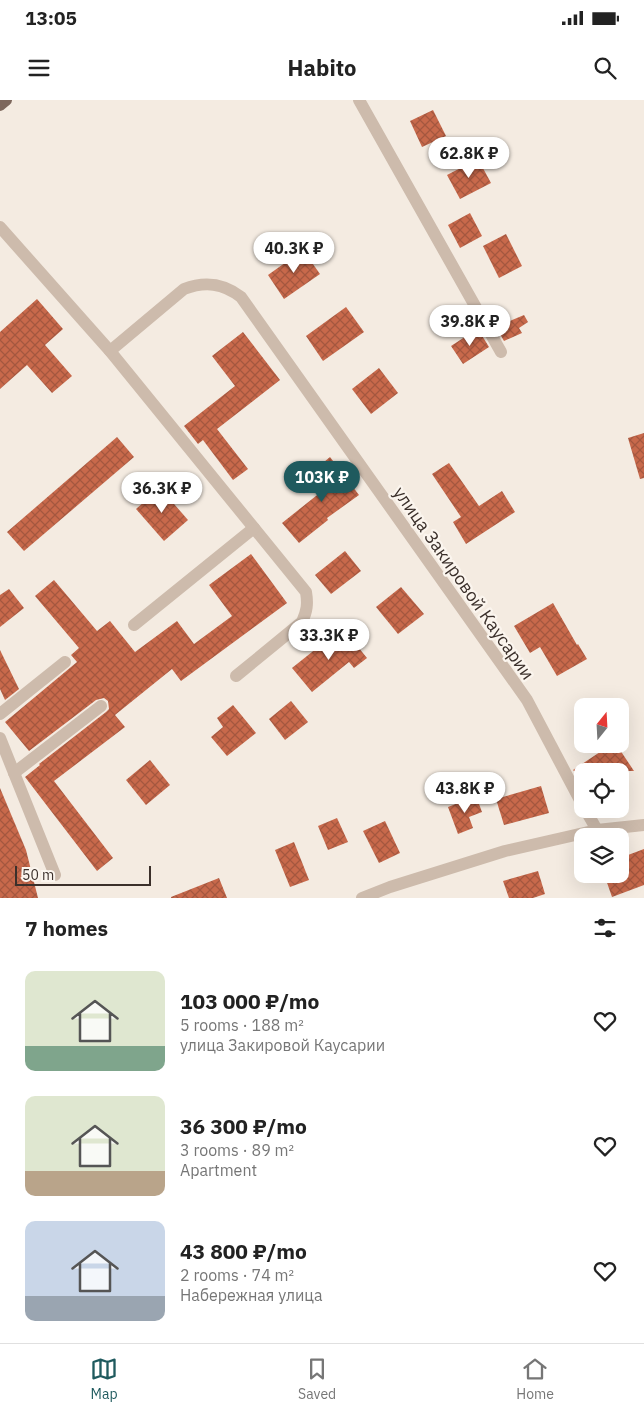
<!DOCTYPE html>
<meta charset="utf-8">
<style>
body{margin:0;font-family:"IBM Plex Sans",sans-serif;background:#f2f2f2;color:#222;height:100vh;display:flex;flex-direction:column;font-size:19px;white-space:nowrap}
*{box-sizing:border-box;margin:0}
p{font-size:16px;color:#767676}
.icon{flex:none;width:28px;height:28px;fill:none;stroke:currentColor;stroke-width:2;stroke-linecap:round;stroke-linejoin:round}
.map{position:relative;height:798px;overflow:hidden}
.sheet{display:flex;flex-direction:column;background:#fff;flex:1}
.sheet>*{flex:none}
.needle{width:32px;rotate:18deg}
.fabs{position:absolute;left:574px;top:598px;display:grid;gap:10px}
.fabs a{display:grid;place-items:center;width:55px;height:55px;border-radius:10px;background:#fff;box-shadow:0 5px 20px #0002;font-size:25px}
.scale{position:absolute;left:15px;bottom:12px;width:136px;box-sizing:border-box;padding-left:5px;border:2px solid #3b302b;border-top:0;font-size:14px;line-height:18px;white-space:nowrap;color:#3b302b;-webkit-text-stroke:4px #fbf5ee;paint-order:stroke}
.price{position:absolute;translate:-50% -42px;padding:0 11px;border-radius:18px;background:#fff;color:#222;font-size:16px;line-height:32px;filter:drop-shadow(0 1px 2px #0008)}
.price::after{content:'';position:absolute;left:50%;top:30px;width:15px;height:11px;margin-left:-8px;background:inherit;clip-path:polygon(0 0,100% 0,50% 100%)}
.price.current{background:#1f5a5e;color:#fff}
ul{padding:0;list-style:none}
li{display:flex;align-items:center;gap:15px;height:125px;padding:0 25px}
li span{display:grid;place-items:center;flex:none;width:140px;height:100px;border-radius:10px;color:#555}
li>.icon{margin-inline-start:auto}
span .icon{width:60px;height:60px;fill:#fffc;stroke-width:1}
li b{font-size:21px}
h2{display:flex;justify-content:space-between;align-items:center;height:60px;padding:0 25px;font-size:21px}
.status{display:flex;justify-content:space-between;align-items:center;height:35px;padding:0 25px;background:#fff;direction:ltr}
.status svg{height:14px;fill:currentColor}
header{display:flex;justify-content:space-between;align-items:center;height:65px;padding:0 25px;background:#fff;font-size:22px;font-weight:800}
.dock{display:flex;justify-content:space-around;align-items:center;height:70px;border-top:1px solid #e0e0e0;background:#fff;font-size:14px;color:#767676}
.dock a{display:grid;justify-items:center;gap:2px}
.dock .current{color:#1f5a5e}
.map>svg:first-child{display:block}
.building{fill:url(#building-cross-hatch)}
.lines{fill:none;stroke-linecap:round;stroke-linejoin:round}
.minor{stroke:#cdbbac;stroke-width:12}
.major{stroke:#7d675c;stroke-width:12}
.labels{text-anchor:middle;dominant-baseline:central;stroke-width:4.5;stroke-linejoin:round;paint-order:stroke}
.street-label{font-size:18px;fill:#3b302b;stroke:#fbf5ee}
</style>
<div class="status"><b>13:05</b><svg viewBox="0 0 49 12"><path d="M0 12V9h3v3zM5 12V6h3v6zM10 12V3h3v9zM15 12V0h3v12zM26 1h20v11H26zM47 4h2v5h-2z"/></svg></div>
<header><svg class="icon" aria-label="menu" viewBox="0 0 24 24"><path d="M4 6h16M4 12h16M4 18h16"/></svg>Habito<svg class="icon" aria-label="search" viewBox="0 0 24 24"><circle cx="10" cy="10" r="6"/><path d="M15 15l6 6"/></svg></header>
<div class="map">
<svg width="644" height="798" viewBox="0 0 644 798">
<defs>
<pattern id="building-cross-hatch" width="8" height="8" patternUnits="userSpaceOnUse" patternTransform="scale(1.25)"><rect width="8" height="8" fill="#c8694b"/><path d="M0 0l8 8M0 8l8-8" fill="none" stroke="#a4573f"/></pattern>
</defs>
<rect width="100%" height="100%" fill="#f4ebe1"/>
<g class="building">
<polygon points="433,10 446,36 422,47 410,21"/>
<polygon points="478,59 491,83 460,99 447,75"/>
<polygon points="470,113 482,136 460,148 448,125"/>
<polygon points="506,134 522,166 499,178 483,146"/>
<polygon points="303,150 320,174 284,199 268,175"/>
<polygon points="37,199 63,229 45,245 72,276 52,293 27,265 0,289 0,232"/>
<polygon points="346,207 364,232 323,261 306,236"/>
<polygon points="524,215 528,222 519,228 522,233 504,241 496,227"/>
<polygon points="474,231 477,236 481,234 489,247 463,264 451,246"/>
<polygon points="243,232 280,280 217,329 248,369 233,380 203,340 198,344 184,326 235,286 212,256"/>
<polygon points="379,268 398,293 371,314 352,289"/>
<polygon points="644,333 644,378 640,379 628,338"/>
<polygon points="117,337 134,357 24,451 7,432"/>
<polygon points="330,357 359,395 327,418 328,420 299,443 282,423 331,384 318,367"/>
<polygon points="449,363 479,406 502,391 515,412 466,444 453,422 461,417 432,374"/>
<polygon points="160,388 188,420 164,441 136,409"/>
<polygon points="345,451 361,471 331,494 315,475"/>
<polygon points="251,454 287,503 181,581 172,569 115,615 125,627 54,681 113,758 97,771 25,677 40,665 39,664 106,612 109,609 108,601 104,598 96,600 29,651 5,622 77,562 71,555 79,548 35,496 54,480 97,531 110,521 135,552 177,521 194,544 232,516 209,485"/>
<polygon points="401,487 424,514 398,534 376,507"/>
<polygon points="9,489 24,508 0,527 0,495"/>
<polygon points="553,503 577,545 578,544 587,559 557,576 540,547 530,553 514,526"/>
<polygon points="344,530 367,558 354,568 349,562 312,592 292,568 322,544 324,547"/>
<polygon points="0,550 19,589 5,600 0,589"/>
<polygon points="291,601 308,622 285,640 269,619"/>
<polygon points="233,605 256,633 227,656 211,637 223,627 217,618"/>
<polygon points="612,644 616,644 634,671 574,671 573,670"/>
<polygon points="150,660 170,685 146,705 126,680"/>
<polygon points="541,686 549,713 504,725 496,699"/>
<polygon points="0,688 26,750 38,798 0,798"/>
<polygon points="476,696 482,712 469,717 473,728 458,734 448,707"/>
<polygon points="337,718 348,742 328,750 318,726"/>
<polygon points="385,721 400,753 379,763 363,731"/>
<polygon points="294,742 309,780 290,787 275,750"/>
<polygon points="644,749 644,785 612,797 604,774 620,774 620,758"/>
<polygon points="538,771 545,794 533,798 509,798 503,781"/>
<polygon points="219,778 227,798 171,798 171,797"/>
</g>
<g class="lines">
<g class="minor">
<polyline points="359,0 501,252"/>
<path d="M0,127l110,124 196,241c2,12 1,19 -4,30l-66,54"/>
<path d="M110,251l74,-62c21,-8 39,-6 57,8l286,403 55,104"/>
<polyline points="134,525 254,428"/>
<polyline points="0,614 65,562"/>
<polyline points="0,638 55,775"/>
<polyline points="14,673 101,606"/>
<polyline points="585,709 597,730"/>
<polyline points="362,798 390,787 505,751 597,730 644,725"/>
</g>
<polyline class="major" points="0,5 6,0"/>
</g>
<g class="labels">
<g class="street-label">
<text transform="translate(464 483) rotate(55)">улица Закировой Каусарии</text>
</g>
</g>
</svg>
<div class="fabs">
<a><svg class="needle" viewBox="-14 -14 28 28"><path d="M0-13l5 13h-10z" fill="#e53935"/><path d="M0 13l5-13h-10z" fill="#767676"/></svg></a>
<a><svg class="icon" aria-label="locate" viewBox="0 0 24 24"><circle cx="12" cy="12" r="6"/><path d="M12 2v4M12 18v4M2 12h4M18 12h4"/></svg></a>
<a><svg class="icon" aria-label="layers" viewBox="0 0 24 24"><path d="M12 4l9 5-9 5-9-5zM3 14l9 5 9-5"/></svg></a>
</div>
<div class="scale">50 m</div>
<b class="price" style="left:469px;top:79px">62.8K ₽</b>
<b class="price" style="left:294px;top:174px">40.3K ₽</b>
<b class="price" style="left:470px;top:247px">39.8K ₽</b>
<b class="price current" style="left:322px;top:403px">103K ₽</b>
<b class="price" style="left:162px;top:414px">36.3K ₽</b>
<b class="price" style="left:329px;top:561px">33.3K ₽</b>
<b class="price" style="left:465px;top:714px">43.8K ₽</b>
</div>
<section class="sheet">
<h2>7 homes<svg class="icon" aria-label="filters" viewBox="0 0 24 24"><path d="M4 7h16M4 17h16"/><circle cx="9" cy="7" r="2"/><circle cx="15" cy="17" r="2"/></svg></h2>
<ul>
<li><span style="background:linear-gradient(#dfe7d0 75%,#7fa58c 0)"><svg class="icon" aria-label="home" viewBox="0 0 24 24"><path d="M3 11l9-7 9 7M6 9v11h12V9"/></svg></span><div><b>103 000 ₽/mo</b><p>5 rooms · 188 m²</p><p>улица Закировой Каусарии</p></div><svg class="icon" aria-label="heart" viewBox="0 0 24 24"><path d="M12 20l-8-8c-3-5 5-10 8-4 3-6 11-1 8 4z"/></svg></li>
<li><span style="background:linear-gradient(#dfe7d0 75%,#b9a48a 0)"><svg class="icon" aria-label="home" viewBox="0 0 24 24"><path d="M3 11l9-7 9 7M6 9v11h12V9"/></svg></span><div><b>36 300 ₽/mo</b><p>3 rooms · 89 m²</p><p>Apartment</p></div><svg class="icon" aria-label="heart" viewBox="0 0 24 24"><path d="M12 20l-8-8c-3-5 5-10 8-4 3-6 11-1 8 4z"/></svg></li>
<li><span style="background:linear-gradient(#c9d6e8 75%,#9aa5b1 0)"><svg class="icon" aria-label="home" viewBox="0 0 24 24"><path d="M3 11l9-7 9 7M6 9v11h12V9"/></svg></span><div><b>43 800 ₽/mo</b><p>2 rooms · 74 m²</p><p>Набережная улица</p></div><svg class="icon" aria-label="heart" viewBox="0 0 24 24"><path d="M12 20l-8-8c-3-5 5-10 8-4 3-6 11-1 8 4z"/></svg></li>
</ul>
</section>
<nav class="dock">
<a class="current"><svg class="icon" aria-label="map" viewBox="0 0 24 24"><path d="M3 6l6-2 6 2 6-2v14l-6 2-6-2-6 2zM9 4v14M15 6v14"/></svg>Map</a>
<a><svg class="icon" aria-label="saved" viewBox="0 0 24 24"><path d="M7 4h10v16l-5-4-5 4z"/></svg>Saved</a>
<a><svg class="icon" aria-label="home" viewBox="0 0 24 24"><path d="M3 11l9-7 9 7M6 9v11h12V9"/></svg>Home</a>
</nav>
